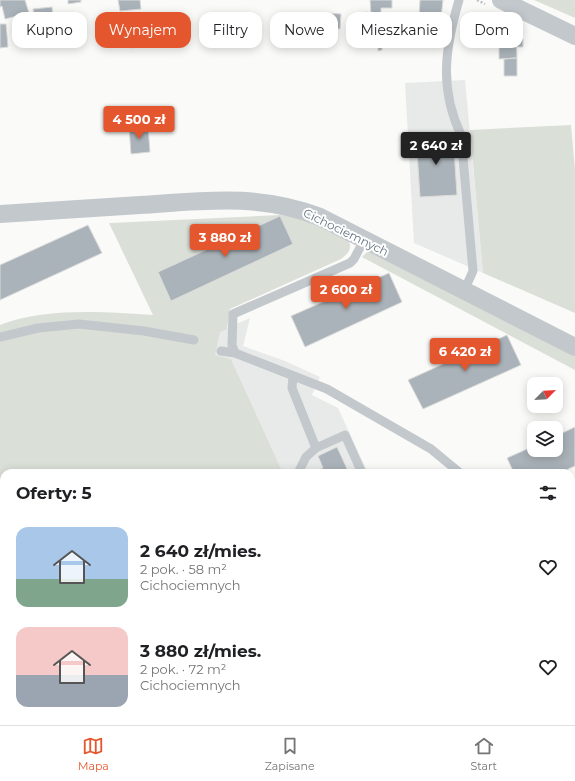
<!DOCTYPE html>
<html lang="pl">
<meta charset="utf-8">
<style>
body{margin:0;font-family:Montserrat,sans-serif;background:#f6f6f6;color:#202124;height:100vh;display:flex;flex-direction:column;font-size:15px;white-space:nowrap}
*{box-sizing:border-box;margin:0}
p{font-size:13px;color:#757577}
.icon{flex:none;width:22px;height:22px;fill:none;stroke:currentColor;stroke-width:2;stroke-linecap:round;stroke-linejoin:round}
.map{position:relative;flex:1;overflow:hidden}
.drawer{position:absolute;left:0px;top:469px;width:575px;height:256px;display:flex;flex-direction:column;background:#fff;border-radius:12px 12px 0 0;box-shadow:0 2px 10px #0003}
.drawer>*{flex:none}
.hud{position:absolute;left:12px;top:12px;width:551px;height:36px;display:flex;gap:8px}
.needle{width:26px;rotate:66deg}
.fabs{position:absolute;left:527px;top:377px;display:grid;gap:8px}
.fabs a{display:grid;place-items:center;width:36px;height:36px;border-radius:8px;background:#fff;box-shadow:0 2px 10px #0003;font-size:20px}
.price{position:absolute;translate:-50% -34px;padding:0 9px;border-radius:4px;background:#e4572e;color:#fff;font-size:13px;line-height:26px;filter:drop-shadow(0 1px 2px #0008)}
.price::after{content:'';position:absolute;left:50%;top:24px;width:12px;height:9px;margin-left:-6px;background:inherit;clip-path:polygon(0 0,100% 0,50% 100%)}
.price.active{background:#222;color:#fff}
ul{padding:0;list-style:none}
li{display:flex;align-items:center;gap:12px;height:100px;padding:0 16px}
li span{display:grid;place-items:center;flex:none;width:112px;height:80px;border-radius:12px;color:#555}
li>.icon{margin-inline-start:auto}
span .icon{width:48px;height:48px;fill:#fffc;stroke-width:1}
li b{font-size:17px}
h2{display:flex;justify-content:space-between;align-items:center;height:48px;padding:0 16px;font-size:17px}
.tag{padding:0 14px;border-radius:12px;background:#fff;box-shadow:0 2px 10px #0003;font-size:14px;line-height:36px}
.tag.active{background:#e4572e;color:#fff}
.menu{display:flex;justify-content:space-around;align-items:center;height:56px;border-top:1px solid #e0e0e0;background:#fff;font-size:11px;color:#757577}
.menu a{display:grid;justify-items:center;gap:2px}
.menu .active{color:#e4572e}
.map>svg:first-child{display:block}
.built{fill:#e8e9e9}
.green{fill:#dadfd7}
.building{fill:#aab3b9;stroke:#dcdcda}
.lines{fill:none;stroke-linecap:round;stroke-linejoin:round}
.path{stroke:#bbbfc2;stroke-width:2.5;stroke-dasharray:2 2;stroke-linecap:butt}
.lane{stroke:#c3c8cc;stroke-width:9}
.street{stroke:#c3c8cc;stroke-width:18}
.labels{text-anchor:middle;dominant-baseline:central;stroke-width:4;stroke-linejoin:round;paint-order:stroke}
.street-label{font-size:12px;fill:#657683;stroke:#fff}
</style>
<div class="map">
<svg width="575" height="725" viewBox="0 0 575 725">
<rect width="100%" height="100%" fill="#fafaf8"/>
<g class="built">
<polygon points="465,80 483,273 414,243 405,83"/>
<polygon points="250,318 243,346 285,361 320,377 312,395 338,408 368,473 283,473 231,359 214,355 220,331"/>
</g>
<g class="green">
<polygon points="534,0 575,0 575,18"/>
<polygon points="571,125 575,170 575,313 483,273 470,130"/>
<path d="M280,215l10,1 25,8 33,16c5,8 0,14 -7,19l-111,50 -3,20 -7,3 -5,23 16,4 52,114h-279v248h380l2,4h-386v-400c45,-18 106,-13 153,-10l-44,-92h2z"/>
<polygon points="367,252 371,252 575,356 575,370 362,257"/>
</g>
<g class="building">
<polygon points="0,0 25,0 29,13 5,19 2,6 0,7"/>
<polygon points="68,0 81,0 81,2 68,4"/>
<polygon points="118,0 140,0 141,9 120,11"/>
<polygon points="370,0 392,0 392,8 381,8 381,14 371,14"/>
<polygon points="420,0 443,0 441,18 419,16"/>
<polygon points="52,7 54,23 35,25 33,9"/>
<polygon points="365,12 381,14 380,25 377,25 377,32 374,32 374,34 365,34"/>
<polygon points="324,13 341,14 340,29 323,28"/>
<polygon points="419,16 441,18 438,45 415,43"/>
<polygon points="0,24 6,24 8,47 0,48"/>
<polygon points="516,28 517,58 499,59 499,29"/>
<polygon points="374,32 392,32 392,42 374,43"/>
<polygon points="141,35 143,46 132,48 130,37"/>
<polygon points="516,39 523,39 523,47 517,47"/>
<polygon points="382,42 382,50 378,51 378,47 374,47 374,43"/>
<polygon points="517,58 517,76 504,76 504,59"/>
<polygon points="148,126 150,152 131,154 129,127"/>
<polygon points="453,134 457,195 420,197 416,136"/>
<polygon points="280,216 293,244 171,301 158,272"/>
<polygon points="88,225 102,253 0,300 0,265"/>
<polygon points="389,273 402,302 305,347 291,316"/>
<polygon points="507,335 521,365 423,409 408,380"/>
<polygon points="575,427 575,466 559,473 514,473 507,458 534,446 534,450 556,450 556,436"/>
<polygon points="337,447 349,473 311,473 323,468 318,456"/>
<polygon points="4,516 4,539 0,540 0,517"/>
<polygon points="4,564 4,596 0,598 0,566"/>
<polygon points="24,721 42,721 33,725 26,725"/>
<polygon points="527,721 559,721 561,725 529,725"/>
</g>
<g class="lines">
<g class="path">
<polyline points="477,0 485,4"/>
<polyline points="571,718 574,725"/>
</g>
<g class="lane">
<path d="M459,0c-14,48 -20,88 2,135l12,136 -9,20"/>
<polyline points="0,337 38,328 79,324 144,331 194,340"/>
<polyline points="221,351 235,353 327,389 431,449 460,473"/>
<polyline points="235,353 232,345 233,314 350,263 354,259 364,240"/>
<polyline points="293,376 292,388 316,448 345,435 362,473"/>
<polyline points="298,473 306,457 316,448"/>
<polyline points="571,578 575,583"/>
<polyline points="0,723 1,725"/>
</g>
<g class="street">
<polyline points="501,0 575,36"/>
<path d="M0,214c47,-3 93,-6 140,-9 63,-4 119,-12 180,12l255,130"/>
</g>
</g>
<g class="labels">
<g class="street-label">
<text transform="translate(346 232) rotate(26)">Cichociemnych</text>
</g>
</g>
</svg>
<div class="fabs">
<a><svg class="needle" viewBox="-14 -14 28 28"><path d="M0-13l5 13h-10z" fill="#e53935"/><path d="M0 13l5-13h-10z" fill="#757577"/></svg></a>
<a><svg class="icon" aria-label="layers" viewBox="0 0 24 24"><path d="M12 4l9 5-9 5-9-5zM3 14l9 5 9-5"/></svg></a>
</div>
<b class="price" style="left:139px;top:140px">4 500 zł</b>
<b class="price active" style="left:436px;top:166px">2 640 zł</b>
<b class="price" style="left:225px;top:258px">3 880 zł</b>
<b class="price" style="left:346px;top:310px">2 600 zł</b>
<b class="price" style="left:465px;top:372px">6 420 zł</b>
<div class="hud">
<a class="tag">Kupno</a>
<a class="tag active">Wynajem</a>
<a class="tag">Filtry</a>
<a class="tag">Nowe</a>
<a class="tag">Mieszkanie</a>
<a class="tag">Dom</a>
</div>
<section class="drawer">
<h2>Oferty: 5<svg class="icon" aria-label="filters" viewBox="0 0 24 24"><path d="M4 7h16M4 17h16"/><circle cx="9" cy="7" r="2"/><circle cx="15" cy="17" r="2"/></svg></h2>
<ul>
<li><span style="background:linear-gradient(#a9c7e8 65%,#7fa58c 0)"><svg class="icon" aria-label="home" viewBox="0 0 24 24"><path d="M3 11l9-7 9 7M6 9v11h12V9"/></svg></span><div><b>2 640 zł/mies.</b><p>2 pok. · 58 m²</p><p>Cichociemnych</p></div><svg class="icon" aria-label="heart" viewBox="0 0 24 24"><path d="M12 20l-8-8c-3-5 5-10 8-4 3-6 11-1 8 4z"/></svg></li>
<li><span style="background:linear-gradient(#f6c9c9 60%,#9aa5b1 0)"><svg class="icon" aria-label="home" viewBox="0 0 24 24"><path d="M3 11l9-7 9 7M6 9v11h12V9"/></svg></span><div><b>3 880 zł/mies.</b><p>2 pok. · 72 m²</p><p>Cichociemnych</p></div><svg class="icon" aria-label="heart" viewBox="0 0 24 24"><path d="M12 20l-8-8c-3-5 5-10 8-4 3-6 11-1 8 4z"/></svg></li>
</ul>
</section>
</div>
<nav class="menu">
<a class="active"><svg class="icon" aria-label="map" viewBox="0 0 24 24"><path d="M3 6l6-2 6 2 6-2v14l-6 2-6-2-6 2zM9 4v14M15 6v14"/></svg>Mapa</a>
<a><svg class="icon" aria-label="saved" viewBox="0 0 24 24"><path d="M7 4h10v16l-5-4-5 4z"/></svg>Zapisane</a>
<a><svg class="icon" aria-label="home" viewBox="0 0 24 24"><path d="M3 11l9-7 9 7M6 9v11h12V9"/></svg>Start</a>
</nav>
